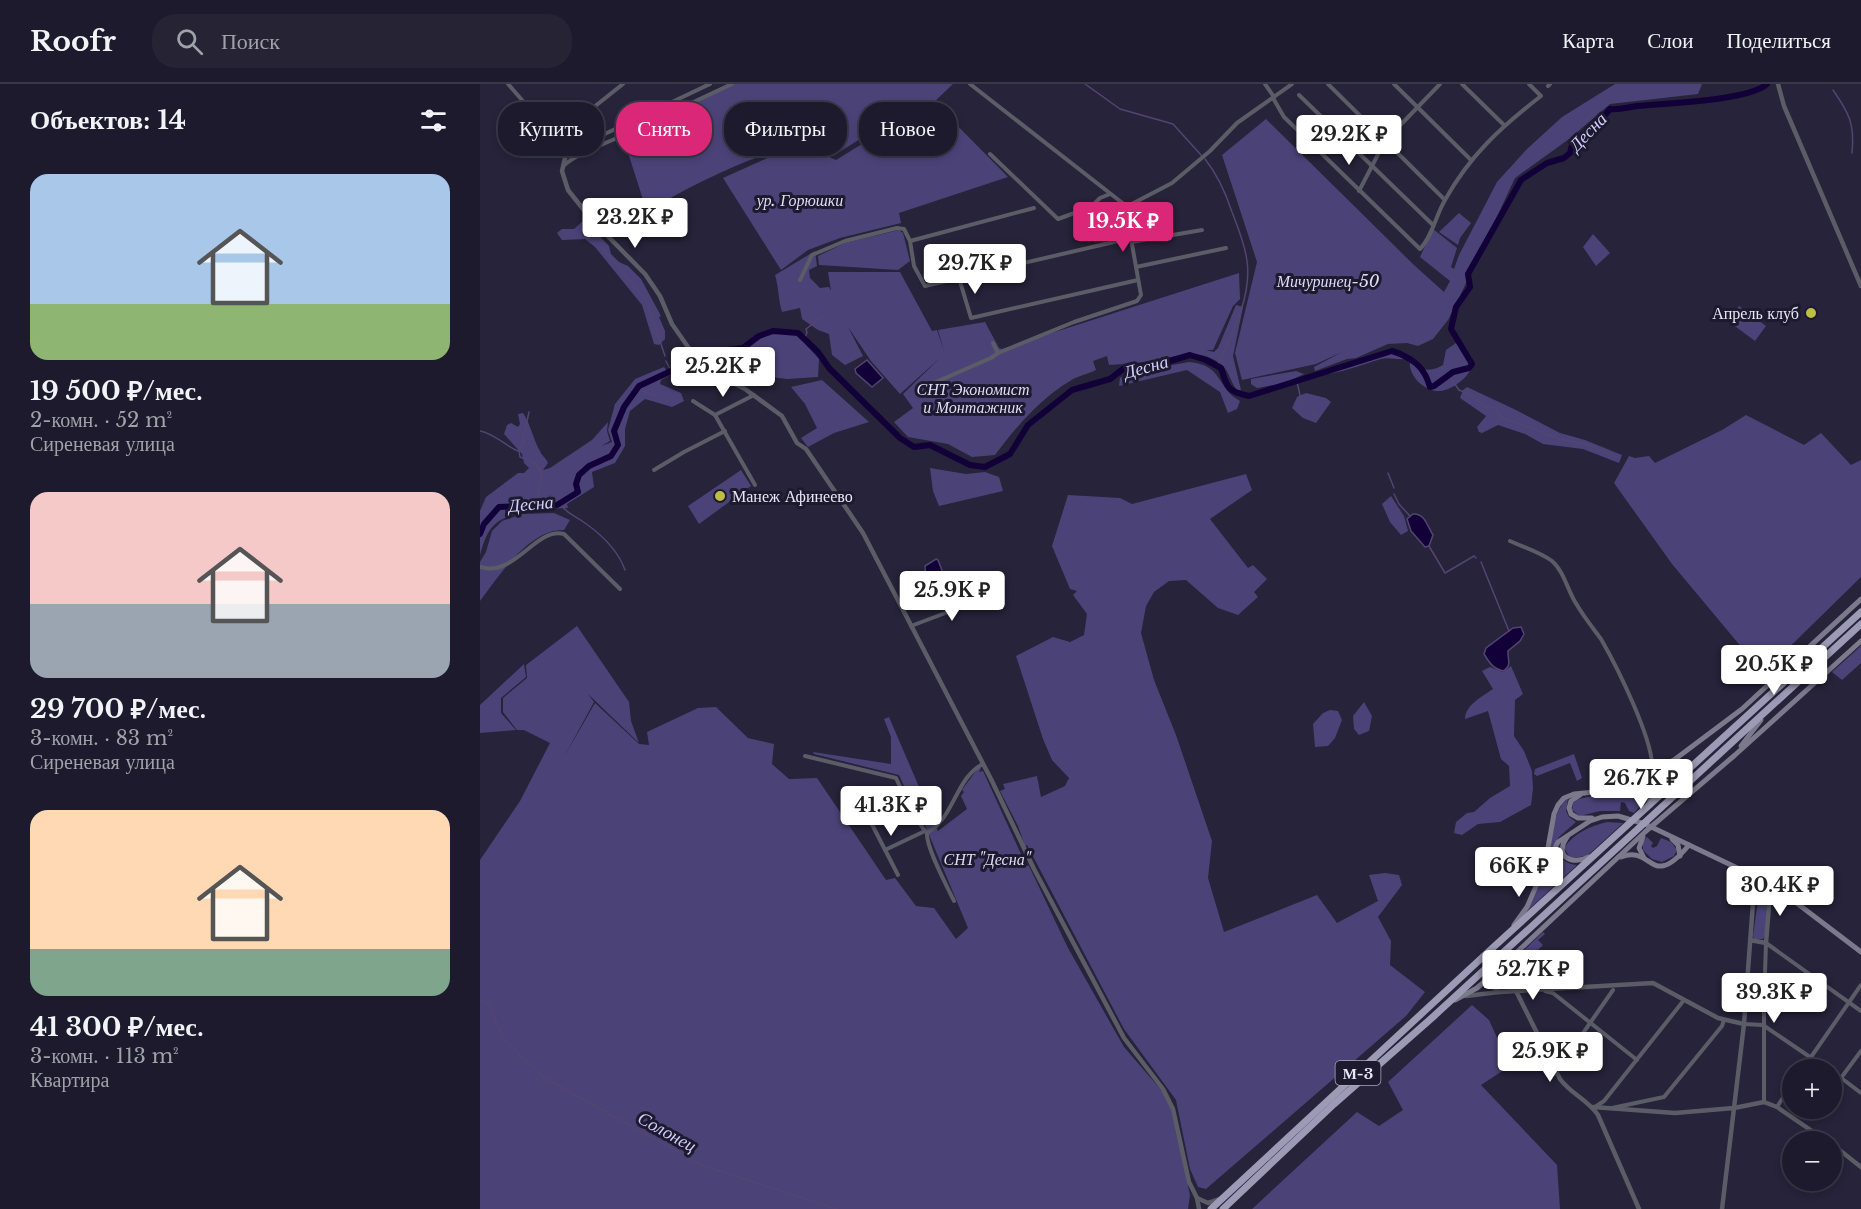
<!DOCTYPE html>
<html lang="ru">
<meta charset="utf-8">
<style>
body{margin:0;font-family:"Libre Baskerville",serif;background:#252334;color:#f1f3f6;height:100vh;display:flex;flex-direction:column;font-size:22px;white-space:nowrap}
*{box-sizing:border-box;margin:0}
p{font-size:20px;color:#a0a1a9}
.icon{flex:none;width:33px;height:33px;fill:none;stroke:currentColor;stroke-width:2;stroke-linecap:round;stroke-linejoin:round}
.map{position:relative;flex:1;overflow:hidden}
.drawer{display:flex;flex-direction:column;background:#1c1a2c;width:480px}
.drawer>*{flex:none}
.hud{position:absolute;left:18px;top:18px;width:570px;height:54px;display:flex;gap:12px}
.buttons{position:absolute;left:1302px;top:975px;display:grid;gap:12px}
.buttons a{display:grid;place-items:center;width:60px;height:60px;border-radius:50%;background:#1c1a2c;box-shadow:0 3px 9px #0003,0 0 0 2px #3a3848;font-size:30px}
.price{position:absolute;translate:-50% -51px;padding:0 14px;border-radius:6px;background:#fff;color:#222;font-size:20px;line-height:39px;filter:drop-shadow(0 2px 3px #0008)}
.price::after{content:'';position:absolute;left:50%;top:36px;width:18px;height:14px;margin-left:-9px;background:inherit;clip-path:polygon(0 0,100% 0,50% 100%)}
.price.active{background:#db2777;color:#fff}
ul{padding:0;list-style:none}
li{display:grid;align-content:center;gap:12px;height:318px;padding:0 30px}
li span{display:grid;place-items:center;height:186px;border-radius:18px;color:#555}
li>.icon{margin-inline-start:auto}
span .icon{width:108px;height:108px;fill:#fffc;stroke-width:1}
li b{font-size:26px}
h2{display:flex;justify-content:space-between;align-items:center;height:72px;padding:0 30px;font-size:26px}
.pill{padding:0 21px;border-radius:24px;background:#1c1a2c;box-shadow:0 3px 9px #0003,0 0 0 2px #3a3848;font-size:21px;line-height:54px}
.pill.active{background:#db2777;color:#fff}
header{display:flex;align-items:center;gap:36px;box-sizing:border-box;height:84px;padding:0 30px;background:#1c1a2c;border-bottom:2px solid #3a3848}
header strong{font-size:28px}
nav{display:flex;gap:33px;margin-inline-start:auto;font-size:21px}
.search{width:420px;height:54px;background:#252334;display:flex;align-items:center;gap:15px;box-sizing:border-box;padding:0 21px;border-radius:24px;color:#a0a1a9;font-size:22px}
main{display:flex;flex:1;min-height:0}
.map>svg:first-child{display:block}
.green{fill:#4b4378}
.water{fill:#120038;stroke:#524571;stroke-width:1.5}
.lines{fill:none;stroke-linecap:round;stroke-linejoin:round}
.stream{stroke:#524571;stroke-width:1.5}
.river{stroke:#120038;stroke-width:6}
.minor{stroke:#5c5c67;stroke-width:4}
.tertiary{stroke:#5c5c67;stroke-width:4.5}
.secondary{stroke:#7b798b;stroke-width:5}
.trunk{stroke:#9c9ab4;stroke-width:7}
.poi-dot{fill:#bebe42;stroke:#1d1a2f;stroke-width:2}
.labels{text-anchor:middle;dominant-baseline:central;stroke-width:6;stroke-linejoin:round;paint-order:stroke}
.shield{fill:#1d1a2f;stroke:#abaabb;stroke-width:1.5}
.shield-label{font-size:15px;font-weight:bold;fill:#e8e7f7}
.park-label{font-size:16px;font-style:italic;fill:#dfddf4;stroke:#1d1a2f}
.poi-label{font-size:16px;fill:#e8e7f7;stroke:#1d1a2f;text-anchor:end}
.water-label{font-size:18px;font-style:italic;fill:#d2cefc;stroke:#1d1a2f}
</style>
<header>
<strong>Roofr</strong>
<div class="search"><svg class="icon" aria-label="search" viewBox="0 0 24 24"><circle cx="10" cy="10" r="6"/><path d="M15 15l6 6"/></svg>Поиск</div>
<nav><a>Карта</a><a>Слои</a><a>Поделиться</a></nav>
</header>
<main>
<section class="drawer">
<h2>Объектов: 14<svg class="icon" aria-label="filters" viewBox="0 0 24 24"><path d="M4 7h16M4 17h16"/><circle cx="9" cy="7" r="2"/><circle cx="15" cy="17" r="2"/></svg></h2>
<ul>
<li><span style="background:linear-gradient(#a9c7e8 70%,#8fb573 0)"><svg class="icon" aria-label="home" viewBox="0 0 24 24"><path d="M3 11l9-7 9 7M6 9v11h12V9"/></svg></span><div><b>19 500 ₽/мес.</b><p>2-комн. · 52 m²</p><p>Сиреневая улица</p></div></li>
<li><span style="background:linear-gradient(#f6c9c9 60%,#9aa5b1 0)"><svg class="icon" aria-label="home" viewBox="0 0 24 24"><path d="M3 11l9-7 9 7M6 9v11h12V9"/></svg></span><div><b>29 700 ₽/мес.</b><p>3-комн. · 83 m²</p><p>Сиреневая улица</p></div></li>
<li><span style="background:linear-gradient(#ffd9b3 75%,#7fa58c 0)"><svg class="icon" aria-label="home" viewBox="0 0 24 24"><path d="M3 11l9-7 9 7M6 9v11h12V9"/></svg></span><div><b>41 300 ₽/мес.</b><p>3-комн. · 113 m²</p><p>Квартира</p></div></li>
</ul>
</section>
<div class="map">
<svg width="1381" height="1125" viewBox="0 0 1381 1125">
<rect width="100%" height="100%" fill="#26233a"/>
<g class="green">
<path d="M248,0h225l-21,20 -32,10 -67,42 -31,-14c-54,16 -107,40 -155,70l-25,-78z"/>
<polygon points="1135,0 1222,0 1218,10 1130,20 1089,55 1035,94 979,214 968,236 953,255 938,262 927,259 908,260 876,274 867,275 835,287 834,283 862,268 836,280 762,296 755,269 777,178 742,71 786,35 934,181 964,208 970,197 940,173 953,145 977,164 971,183 974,185 979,171 1017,98 1047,65 1082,33"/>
<polygon points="458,22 528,93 419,129 421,139 360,154 328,166 301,186 243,94 294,71 326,63 356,76 423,35"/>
<polygon points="979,129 991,139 980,154 978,161 959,148"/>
<polygon points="104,136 129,162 131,170 139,178 148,182 161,195 181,232 179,233 185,247 185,255 179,261 174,260 162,221 115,163 105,155 82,156 77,149 82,145 94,145"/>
<polygon points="419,146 423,149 430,177 418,186 339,181 338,172 365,159"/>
<polygon points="1113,150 1130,169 1116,182 1103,163"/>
<path d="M335,167l2,15 -8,4 1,8 10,10 9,-1 2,4 -3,-19h72l32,59 5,-1 7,21 -6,-21 47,-8 14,26 3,1 237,-76 1,26 -7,7 -20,44h-7l8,2 4,-4 18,-43 7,2 -10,49 8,34h-4c-6,-7 -8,-18 -14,-24 -24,-20 -45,-9 -72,-5 -14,2 -28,3 -42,4l-2,-9 -14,5 3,9c-8,4 -19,6 -26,11 -30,18 -54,46 -75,74l-23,2 -24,-13 -40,-7 -14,-15 19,-14 -10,-14 37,-36 -40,36 -29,-33 -23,-34 15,29 -18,9 -13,-10 -3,-21 -11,-4 -16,-11 -2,-11 -18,4c-4,-13 -3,-24 -7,-37z"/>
<polygon points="1259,222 1286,242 1275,257 1248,237"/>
<path d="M294,249l23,2 22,24 -1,18 -31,2 -16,-2 -19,9 -17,-9c8,-27 10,-36 39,-44z"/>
<path d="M976,259l12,15 4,9c-5,12 -22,25 -35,24 -14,-1 -29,-16 -27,-30 11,9 20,12 33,4l3,-15z"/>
<path d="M912,268l9,2 4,5c-8,1 -16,-2 -24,0 -20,6 -40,14 -61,16l-3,-2 32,-7z"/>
<path d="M709,278c35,3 26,25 51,39l-3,8 -9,4 -8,-21 -33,-22 -68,16 1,-8 13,-6z"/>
<path d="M184,283l6,8 -9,5 -1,4 21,9 3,8 -12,6 -27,-8 -15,12 -5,18v17l-10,17 -23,9 2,15 -27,17 1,4 -33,1 4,-7 10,-2 2,-6 -3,5h-12l-4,10c-34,11 -42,10 -52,46v-44l6,-14 32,-24h6l5,-5 -5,-5 -2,-9 -18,-20 3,-9 4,-2 7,4 2,-3 -2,-10 5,-1c8,12 10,26 17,38 2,5 6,7 8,12l-5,7 7,-2 42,-28 16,-18 -1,9 3,10 -9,5 11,-4 -4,-12 7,-26 20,-25z"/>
<polygon points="816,287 824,290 805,299 777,304 771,300 771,295"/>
<polygon points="342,296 389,338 354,349 328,363 321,354 337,344 325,320 311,303"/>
<polygon points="987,303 1036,326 1080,349 1105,356 1142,371 1139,379 1103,365 1063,360 1045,350 1018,341 1002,349 999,348 997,343 1006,332 980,314 983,306"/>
<polygon points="826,309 846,314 851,318 836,339 823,334 812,324 817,313"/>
<polygon points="1266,331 1324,361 1341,349 1371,381 1381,376 1381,493 1283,589 1192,480 1134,399 1149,372 1155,374 1169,372 1175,379 1242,346"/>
<polygon points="450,384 486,390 505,388 519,393 523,407 459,422 453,407"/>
<polygon points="261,386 271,402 219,440 208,422"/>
<polygon points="766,390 772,406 730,435 768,484 773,481 787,495 774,508 778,513 758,531 738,524 706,496 689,497 674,508 666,522 661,549 674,596 696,651 732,757 728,794 744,848 837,811 857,839 898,817 889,791 905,789 919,791 922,801 898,833 911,857 910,881 945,908 926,932 726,1105 718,1103 710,1085 696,1016 644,945 547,761 545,762 538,742 520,707 525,705 523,700 557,692 561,713 585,702 589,694 572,676 563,655 536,572 573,553 590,558 604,551 607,530 593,511 597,507 590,505 572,462 588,411 640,414 652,420"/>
<polygon points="911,412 924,432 928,447 921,451 910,438 902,420"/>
<path d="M74,429l16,7 -6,10c-35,-1 -65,46 -84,71v-39l6,-10 6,-21 10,-10 20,-7z"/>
<polygon points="97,542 149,618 151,637 159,659 108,610 114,618 84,673 115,619 159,660 169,661 167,648 218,624 236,623 268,654 294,660 292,680 309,695 337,694 406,796 415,794 436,822 454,824 476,855 488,844 445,741 433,722 419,691 334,670 333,668 411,680 411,653 404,635 409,633 458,747 487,725 481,712 484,708 482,706 498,684 501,684 499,688 503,687 546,781 549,782 588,864 644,963 682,1007 691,1025 710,1111 708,1125 0,1125 0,776 40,717 70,659 44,646 37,646 23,628 23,614 47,594 46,581"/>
<polygon points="1381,562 1381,579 1362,596 1352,588"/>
<polygon points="44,580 46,593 21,614 21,629 36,646 0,649 0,621"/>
<path d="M1031,582l12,28 -8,6 -1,36 10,15 8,20 1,18 -2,16 -31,17 -22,2 -16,11 -8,-2 2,-11 11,-9 7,-1 16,-14 20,-12 -1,-20 -8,-7 -13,-48 -23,8c0,-14 18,-23 28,-30l-11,-18 8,-4 13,5z"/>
<polygon points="884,618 892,632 889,647 879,651 874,645 873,632"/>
<polygon points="850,626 858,627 862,636 855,654 848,662 835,663 833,640 843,629"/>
<polygon points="1094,670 1102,694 1097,697 1090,679 1057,692 1054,690 1055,685"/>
<polygon points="1169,694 1170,711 1154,729 1149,727 1145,719 1141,718 1140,727 1120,727 1100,732 1092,726 1093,719 1099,715 1138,706"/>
<path d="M1088,714l-2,13 3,6 7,5 -17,15 -9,13c3,-19 3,-38 18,-52z"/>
<path d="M1127,738l16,1 -36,33 -17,2 -6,-10c10,-15 26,-22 43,-26z"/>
<polygon points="1167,753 1173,759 1171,762 1173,764 1177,762 1181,754 1191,758 1197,766 1194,772 1182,778 1172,775 1163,766 1163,758"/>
<path d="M1078,762c1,12 7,18 19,19l-49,45z"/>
<polygon points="1282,800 1288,803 1285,852 1283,855 1274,855 1273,852 1280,802"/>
<polygon points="1063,848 1065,850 1058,856 1063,861 1035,889 1035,902 1032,904 1016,903 1014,896 1017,892"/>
<path d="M1072,888l2,1 -1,6c-8,8 -23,11 -33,6v-11l24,2z"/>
<polygon points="992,921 1009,936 1030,982 1001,1001 1077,1081 1080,1125 772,1125 877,1028 899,1042 923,1026 908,998"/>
</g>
<g class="water">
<polygon points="387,276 403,294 392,303 376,289 375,285"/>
<path d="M933,430c12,-1 14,12 20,21l-4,11 -4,1 -14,-16 -4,-12z"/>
<polygon points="456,475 458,476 466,497 466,499 459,502 455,494 452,502 446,499 445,482"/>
<path d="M1033,544l8,-1 3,7 -4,7 -12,10c-1,8 5,14 -5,20 -10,-3 -13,-7 -19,-17l2,-6z"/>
</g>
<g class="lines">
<g class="stream">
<polyline points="605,0 640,25 693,40 721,71"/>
<path d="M1353,6c16,23 22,34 19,63"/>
<path d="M725,75c12,15 21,35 27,53 6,16 13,32 15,49 5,36 -15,73 -30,105"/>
<polyline points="102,142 114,154"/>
<polyline points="123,165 166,216 185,272"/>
<polyline points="324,255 327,249 326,245 343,232"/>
<polyline points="186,277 191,287"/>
<polyline points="969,292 979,306 989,310 1006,323 1016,324 1019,331 1026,335 1080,355 1108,361 1136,373"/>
<polyline points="817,298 822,320"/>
<polyline points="157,305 177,312"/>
<path d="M49,328l-4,19 -3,6 2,6 -5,8 1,6c13,5 17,3 22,19 -5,11 -1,18 -8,30"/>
<polyline points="833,328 838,335"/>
<path d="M0,347c15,3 24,14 38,20"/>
<polyline points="908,389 914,404"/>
<polyline points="914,410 919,420 930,432"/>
<path d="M79,419c9,12 15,12 26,20 17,12 33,27 40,47"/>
<polyline points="949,462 965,489 994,472 996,474"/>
<polyline points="1001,478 1029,547"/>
<polyline points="0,916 8,920 24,955 63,993 221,1081 357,1125"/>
</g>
<path class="river" d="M0,450l4,-10 15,-17 58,-2 21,-13 -2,-8 3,-9 10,-9 22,-10 7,-11 -4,-14 10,-24 15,-21 32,-15 12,-4 19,-14 41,-5 16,-12 14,-5 25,2 20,19 11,16 71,70 14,9 16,-2 40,20 15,2 25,-13 18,-29 44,-35 38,-11 13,-10 40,-6 27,-8 16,5 15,8c6,19 6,24 28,28l143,-45c11,3 26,11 32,22 3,4 4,9 6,14l4,-1 19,-14 16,-4 3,-4 -21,-35 5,-22 14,-20 -2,-13 53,-94 26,-17 17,-5 6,-5 2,-8 28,-24 10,-12c11,1 18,-2 28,-3 28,-3 110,-5 129,-22"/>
<g class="minor">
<polyline points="28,0 75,54"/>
<polyline points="143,0 75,54 86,70 91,66 230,0"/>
<polyline points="785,0 794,13"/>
<polyline points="848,0 965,116"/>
<polyline points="914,0 991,76"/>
<polyline points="982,0 1024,41"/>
<polyline points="1068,2 1070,0"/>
<polyline points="819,11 953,141"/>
<path d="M793,14l11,19 136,132c12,-12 16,-34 25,-49 25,-45 56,-73 96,-104l-12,-12"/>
<polyline points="139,53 252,0"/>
<polyline points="510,70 578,135 611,123 620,114 630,110"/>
<path d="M83,82c15,-13 37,-20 56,-29l2,3"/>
<polyline points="879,107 905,57 960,0"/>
<polyline points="646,123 692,99 730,67 757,39 812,0"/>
<polyline points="430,157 554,124"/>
<polyline points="652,158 722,146"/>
<polyline points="656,183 746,164"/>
<polyline points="479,194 491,234 658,196"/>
<polyline points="320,196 332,171 365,157 417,144 424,145 430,157 434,182 445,202 651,154"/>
<polyline points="513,259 518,269"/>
<polyline points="456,298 511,274 518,269 594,238 657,217 661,211 645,121 490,0"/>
<polyline points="213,317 235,331 274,311"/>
<polyline points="235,331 275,401"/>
<polyline points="174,386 204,368 245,347"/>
<path d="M1030,457c13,6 30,11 42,20 12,10 16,31 25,44 7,12 16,23 24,34 15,26 55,105 51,133"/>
<path d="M0,483c35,11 55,-40 84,-33l56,55"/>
<polyline points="431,542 505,514"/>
<path d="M325,672l91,22 15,33 14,20 2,1c-2,14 20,54 27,69"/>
<polyline points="384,725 418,791"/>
<path d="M448,748c26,-14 28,-55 55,-68"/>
<polyline points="405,766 445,747"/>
<polyline points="1065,907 1073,909 1157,976"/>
<polyline points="1264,940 1283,941 1349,986"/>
<polyline points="1322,986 1381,901"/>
<polyline points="1352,987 1381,1009"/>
<polyline points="1076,988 1133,906"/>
<polyline points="1361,994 1381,967"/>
<polyline points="1284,1018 1284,920 1286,859 1381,927"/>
<polyline points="1115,1023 1124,1017 1204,916"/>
<polyline points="1297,1023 1312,999"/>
<polyline points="1132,1024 1184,1013 1242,942 1244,936"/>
</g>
<g class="tertiary">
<polyline points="1298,0 1304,22 1381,202"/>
<polyline points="86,70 82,87 88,106 111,135 165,190 180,212 192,240 208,263 235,290 265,305 302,332 317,359 326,365 383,449 511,695 554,785 644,954 683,1005 693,1025 709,1098 717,1114 719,1125"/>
<polyline points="1270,856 1286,859 1290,809 1293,801"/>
<polyline points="1014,891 1011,901 1019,908"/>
<path d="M1036,907l44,88c11,15 28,21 38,36l41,94"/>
<polyline points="986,912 1019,908 1173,899 1238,934 1264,940"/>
<polyline points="1113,1023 1195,1029 1254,1024 1284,1018 1297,1023 1348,1058"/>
<polyline points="1352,1060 1381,1083"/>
<polyline points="717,1114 728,1119 740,1115"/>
<polyline points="1242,1125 1264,940 1275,792"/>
</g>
<g class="secondary">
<polyline points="1261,662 1281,636"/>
<polyline points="1100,711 1091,717 1089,724 1091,730 1098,734 1112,734"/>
<polyline points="1169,719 1173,710 1171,689"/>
<path d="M1087,753c-13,19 4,29 22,20"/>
<polyline points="1163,753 1159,764 1164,774"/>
<polyline points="1192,755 1198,761 1200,772"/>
<path d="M1141,773c32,-13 29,35 68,-12"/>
<polyline points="1066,775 1074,730 1078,721 1084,714 1094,710 1115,708 1149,698 1194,676 1262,625 1381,515"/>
<polyline points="1034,841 1047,823 1065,782 1078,758 1110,737 1122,733 1138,732 1165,740 1293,801 1381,868"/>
<polyline points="975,916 997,904 1019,885 1165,748 1255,671 1381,557"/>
</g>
<g class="trunk">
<polyline points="731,1125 1007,869 1381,528"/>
<polyline points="743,1125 854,1020 954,932 1381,540"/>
</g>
</g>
<g class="poi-dot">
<circle cx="1331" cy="229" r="6"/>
<circle cx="240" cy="412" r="6"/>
</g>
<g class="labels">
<rect class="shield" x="855.5" y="977" width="45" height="24" rx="4.5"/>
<g class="shield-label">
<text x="878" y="989">М-3</text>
</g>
<g class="park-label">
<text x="320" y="116">ур. Горюшки</text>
<text x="848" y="197">Мичуринец-50</text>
<text x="493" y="305">СНТ Экономист<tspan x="493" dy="18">и Монтажник</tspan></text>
<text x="507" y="775">СНТ "Десна"</text>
</g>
<g class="poi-label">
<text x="1319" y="229">Апрель клуб</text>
<text x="252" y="412" text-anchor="start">Манеж Афинеево</text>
</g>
<g class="water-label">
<text transform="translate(1108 48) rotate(-46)">Десна</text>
<text transform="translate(666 283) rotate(-15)">Десна</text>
<text transform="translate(51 420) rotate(-5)">Десна</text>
<text transform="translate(187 1048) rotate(29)">Солонец</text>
</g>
</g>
</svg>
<div class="buttons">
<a>+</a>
<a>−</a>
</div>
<b class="price" style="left:869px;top:82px">29.2K ₽</b>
<b class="price" style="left:155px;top:165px">23.2K ₽</b>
<b class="price active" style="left:643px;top:169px">19.5K ₽</b>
<b class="price" style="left:495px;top:211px">29.7K ₽</b>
<b class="price" style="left:243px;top:314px">25.2K ₽</b>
<b class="price" style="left:472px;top:538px">25.9K ₽</b>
<b class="price" style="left:1294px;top:612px">20.5K ₽</b>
<b class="price" style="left:1161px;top:726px">26.7K ₽</b>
<b class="price" style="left:411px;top:753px">41.3K ₽</b>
<b class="price" style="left:1039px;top:814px">66K ₽</b>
<b class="price" style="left:1300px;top:833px">30.4K ₽</b>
<b class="price" style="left:1053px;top:917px">52.7K ₽</b>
<b class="price" style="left:1294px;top:940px">39.3K ₽</b>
<b class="price" style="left:1070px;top:999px">25.9K ₽</b>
<div class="hud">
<a class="pill">Купить</a>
<a class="pill active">Снять</a>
<a class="pill">Фильтры</a>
<a class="pill">Новое</a>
</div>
</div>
</main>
